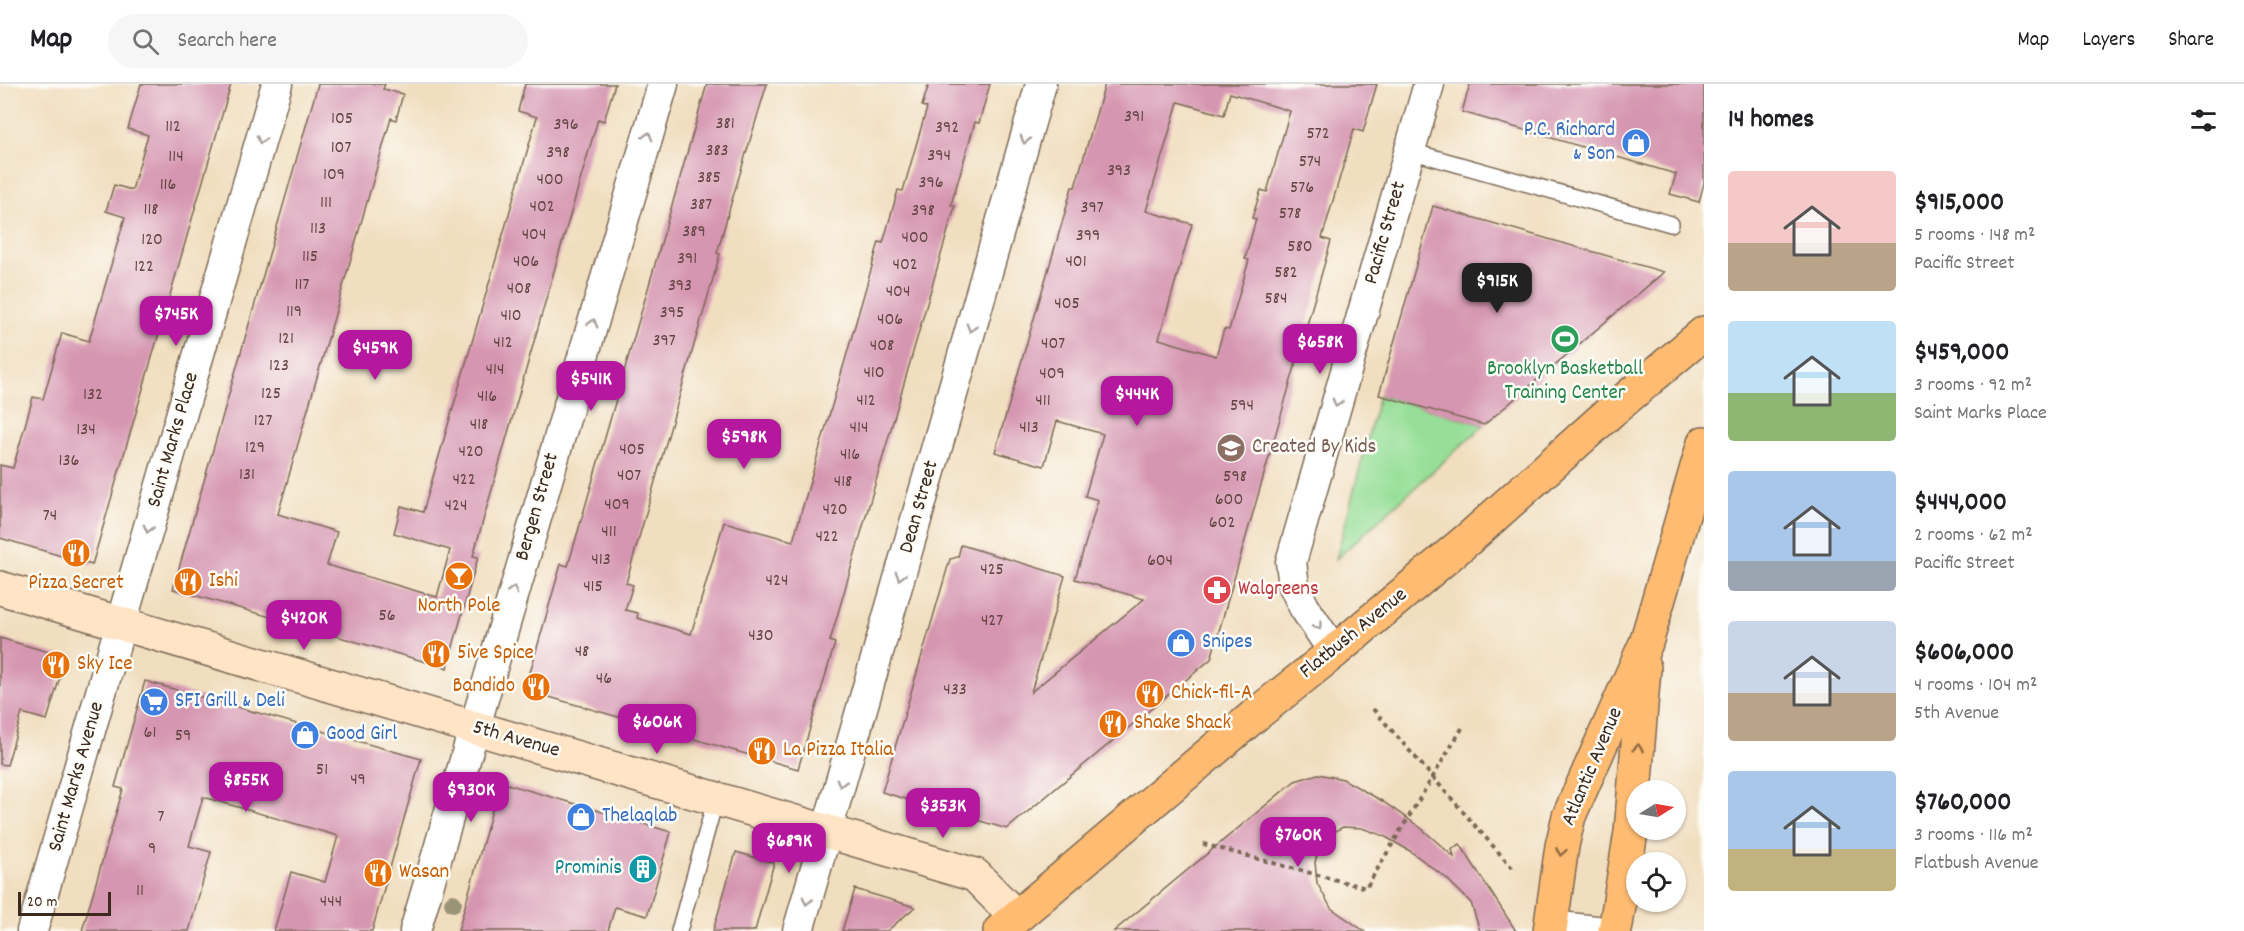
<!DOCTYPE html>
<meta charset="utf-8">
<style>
body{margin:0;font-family:Dekko,sans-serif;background:#f6f6f6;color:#202124;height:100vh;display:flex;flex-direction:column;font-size:22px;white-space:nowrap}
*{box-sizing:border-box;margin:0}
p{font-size:20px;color:#757577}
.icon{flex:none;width:33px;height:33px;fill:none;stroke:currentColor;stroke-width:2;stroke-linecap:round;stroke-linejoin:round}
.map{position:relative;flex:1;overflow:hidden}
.panel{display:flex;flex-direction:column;background:#fff;width:540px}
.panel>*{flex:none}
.needle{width:39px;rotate:79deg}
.fabs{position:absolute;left:1626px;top:696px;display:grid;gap:12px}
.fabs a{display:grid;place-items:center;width:60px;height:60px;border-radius:50%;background:#fff;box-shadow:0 2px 4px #0004;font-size:30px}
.scale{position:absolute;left:18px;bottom:15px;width:93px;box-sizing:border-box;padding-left:6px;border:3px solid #3b2a1e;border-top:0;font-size:16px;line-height:21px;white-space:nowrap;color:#3b2a1e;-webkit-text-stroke:4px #fdfcf7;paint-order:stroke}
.price{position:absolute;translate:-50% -51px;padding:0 14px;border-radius:12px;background:#b5179e;color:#fff;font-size:20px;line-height:39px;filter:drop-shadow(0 2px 3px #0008)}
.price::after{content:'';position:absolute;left:50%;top:36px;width:18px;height:14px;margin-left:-9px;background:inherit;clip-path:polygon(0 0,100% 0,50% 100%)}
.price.selected{background:#222;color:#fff}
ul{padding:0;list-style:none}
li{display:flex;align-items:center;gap:18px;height:150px;padding:0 24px}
li span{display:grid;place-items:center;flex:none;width:168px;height:120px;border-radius:6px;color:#555}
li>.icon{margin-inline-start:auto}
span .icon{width:72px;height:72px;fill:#fffc;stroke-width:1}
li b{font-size:26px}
h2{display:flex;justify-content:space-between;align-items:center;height:72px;padding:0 24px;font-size:26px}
header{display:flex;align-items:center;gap:36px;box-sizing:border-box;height:84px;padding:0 30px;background:#fff;border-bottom:2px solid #e0e0e0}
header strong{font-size:28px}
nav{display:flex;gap:33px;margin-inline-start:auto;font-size:21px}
.search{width:420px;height:54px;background:#f6f6f6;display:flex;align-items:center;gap:15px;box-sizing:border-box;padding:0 21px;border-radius:33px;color:#757577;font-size:22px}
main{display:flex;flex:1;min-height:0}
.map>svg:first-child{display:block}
.green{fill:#97df98;stroke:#69845b;stroke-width:1.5}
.building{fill:#d696b1;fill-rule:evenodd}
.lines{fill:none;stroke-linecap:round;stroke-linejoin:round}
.lane-casing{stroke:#7b6956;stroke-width:18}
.street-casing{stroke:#7b6956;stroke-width:33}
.secondary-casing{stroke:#7b6956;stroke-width:36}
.primary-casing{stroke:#7b6956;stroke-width:36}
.path{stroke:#7b6956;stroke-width:4;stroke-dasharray:4.5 4.5;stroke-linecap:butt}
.lane{stroke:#fff;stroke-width:15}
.street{stroke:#fff;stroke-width:30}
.secondary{stroke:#ffe4c6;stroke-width:33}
.primary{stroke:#febb71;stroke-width:33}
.tree{fill:#9a9477}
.oneway{stroke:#a79f9a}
.oneway2{stroke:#936b43}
.labels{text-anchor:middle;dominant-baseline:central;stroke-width:5;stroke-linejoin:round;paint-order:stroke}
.number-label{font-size:18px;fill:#624543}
.shop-label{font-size:21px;fill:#366cbe;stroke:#fdfcf7;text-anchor:start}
.street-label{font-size:21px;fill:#3b2a1e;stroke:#fdfcf7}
.leisure-label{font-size:21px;fill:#27864d;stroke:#fdfcf7}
.education-label{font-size:21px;fill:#785e54;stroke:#fdfcf7;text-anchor:start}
.food-label{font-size:21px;fill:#c56008;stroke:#fdfcf7;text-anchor:start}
.health-label{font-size:21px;fill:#be3a42;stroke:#fdfcf7;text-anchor:start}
.culture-label{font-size:21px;fill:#0d838f;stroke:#fdfcf7;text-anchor:end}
</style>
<header>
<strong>Map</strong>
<div class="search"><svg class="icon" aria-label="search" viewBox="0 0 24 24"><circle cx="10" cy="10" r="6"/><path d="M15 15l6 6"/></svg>Search here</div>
<nav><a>Map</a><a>Layers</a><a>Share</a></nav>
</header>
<main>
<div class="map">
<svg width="1704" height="847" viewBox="0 0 1704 847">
<rect width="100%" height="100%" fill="#fdfcf7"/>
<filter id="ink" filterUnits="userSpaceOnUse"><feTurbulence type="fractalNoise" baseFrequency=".0167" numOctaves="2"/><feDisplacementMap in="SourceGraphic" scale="12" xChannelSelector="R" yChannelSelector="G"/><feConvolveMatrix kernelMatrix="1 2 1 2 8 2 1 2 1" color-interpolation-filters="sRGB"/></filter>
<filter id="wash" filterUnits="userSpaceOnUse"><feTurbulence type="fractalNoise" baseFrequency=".008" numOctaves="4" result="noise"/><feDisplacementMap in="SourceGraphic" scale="24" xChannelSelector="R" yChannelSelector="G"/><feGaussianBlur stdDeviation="1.35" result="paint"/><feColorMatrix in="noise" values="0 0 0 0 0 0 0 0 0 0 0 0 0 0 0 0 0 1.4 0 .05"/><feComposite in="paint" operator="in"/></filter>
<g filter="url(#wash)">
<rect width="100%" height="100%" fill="#f1debf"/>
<polygon class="green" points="1379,311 1484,341 1336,475"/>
<g id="blocks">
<g class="building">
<polygon points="141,0 231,0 92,481 0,454 0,381 13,384 33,313 43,315 62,249 89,257 125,133 106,127 114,101 132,106 148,51 128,45"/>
<polygon points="318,0 385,0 383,5 403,10 396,36 391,34 278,430 337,448 327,481 437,513 450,466 394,449 401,422 423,428 431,400 537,33 518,27 525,0 615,0 604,37 598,35 558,173 473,472 478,473 447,584 173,505"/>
<polygon points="707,0 767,0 732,116 717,169 720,170 626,499 633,501 625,526 638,529 637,534 691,550 724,438 793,457 879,158 883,159 898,106 903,107 919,51 927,24 922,22 929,0 990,0 979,39 975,38 951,121 955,122 830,557 835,559 798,685 525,606 561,480 568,482"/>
<path d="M1105,0h272l-14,48 -9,-3 -32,109 9,3 -120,418 -204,170 -125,-37 68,-233 8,-2 3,-12 104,31 -34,116 113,-93 -69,-20 23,-79 -13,-4 18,-62 -46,-13 -13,45 -49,-14 69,-236 8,-29h3zM1230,9l60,18 -23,81 -6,-2 -9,28 4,1 -11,40 4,1 -20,70 -5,-1 -8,27 -57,-17 33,-115 -46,-13 32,-109 46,13z"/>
<polygon points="1470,0 1704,0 1704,99 1699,118 1670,110 1676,90 1462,28"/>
<polygon points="1433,122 1664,188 1484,341 1379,311"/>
<polygon points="0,554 66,573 47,636 22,629 7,681 0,680"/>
<polygon points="145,597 421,675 372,847 274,847 291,788 325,798 338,752 203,713 189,762 211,768 189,847 82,847 123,705 115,703"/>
<polygon points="1318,690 1343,695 1382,717 1421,744 1454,773 1452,765 1460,760 1516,847 1480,847 1471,819 1446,794 1410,767 1384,752 1362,744 1343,743 1328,751 1320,761 1315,778 1317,799 1331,824 1364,847 1114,847 1295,697"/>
<polygon points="500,698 671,748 647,832 615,823 608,847 458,847"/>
<polygon points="736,768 774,779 759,832 755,847 713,847"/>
<polygon points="855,805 915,823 887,847 842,847"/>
</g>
</g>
</g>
<g filter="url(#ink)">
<use href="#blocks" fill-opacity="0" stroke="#7b6956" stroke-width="1.5"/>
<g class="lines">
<g class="lane-casing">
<g id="lane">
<polyline points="1410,67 1671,140"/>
<polyline points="679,847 716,714"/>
</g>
</g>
<g class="street-casing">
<g id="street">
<polyline points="1334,568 1304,523 1294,502 1291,478 1429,0"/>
<polyline points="1551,842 1596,847"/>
<polyline points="32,847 277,0"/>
<polyline points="415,847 663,0"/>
<polyline points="798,847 1041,0"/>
</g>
</g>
<g class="secondary-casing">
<polyline id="secondary" points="0,504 975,791 1016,833"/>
</g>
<g class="primary-casing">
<g id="primary">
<polyline points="1000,847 1254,632 1334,568 1474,450 1609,329 1704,249"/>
<polyline points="1550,847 1562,762 1569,732 1646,559 1704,359"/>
<polyline points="1615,847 1631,748 1644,584"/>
</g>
</g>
<g class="path">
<polyline points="1373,625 1514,786"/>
<polyline points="1203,760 1366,804 1464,641"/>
</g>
<use href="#lane" class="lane"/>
<use href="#street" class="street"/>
<use href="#secondary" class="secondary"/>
<use href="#primary" class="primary"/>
</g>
<circle class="tree" cx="453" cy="819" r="9"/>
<defs><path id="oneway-chevron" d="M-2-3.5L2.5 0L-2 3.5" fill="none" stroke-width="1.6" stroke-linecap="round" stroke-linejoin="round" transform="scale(1.5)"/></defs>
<g class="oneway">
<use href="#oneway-chevron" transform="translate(648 52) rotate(-74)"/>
<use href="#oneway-chevron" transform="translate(261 56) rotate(106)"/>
<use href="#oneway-chevron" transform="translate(1025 56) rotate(106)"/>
<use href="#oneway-chevron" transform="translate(593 239) rotate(-74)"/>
<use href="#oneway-chevron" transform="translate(971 244) rotate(106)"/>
<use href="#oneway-chevron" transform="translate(1337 319) rotate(106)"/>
<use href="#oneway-chevron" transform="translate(148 445) rotate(106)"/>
<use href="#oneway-chevron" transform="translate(900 492) rotate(106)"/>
<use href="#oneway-chevron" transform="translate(513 506) rotate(-74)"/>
<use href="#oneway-chevron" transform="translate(1318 542) rotate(57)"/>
<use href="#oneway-chevron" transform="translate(841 699) rotate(106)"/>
<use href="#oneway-chevron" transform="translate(807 817) rotate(106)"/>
</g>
<g class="oneway2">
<use href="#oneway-chevron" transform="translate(1638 664) rotate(-85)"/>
<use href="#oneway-chevron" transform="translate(1561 768) rotate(100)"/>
</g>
</g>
<defs>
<g id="shop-disc" transform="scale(1.5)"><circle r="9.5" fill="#3f7fe0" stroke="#fdfcf7"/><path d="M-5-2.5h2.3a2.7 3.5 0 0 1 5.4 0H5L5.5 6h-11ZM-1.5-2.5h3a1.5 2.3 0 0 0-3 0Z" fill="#fff"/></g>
<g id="stadium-disc" transform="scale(1.5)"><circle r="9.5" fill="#2e9e5b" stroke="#fdfcf7"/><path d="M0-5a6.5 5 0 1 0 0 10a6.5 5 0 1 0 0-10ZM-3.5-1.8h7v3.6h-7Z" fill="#fff"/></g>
<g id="school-disc" transform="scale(1.5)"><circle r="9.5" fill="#8d6e63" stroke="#fdfcf7"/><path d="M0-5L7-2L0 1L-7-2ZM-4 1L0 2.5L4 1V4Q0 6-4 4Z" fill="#fff"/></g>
<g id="restaurant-disc" transform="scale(1.5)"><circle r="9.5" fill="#e8710a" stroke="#fdfcf7"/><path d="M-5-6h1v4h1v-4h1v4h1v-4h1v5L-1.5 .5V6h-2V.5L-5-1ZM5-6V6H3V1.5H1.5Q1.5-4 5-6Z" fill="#fff"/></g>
<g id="bar-disc" transform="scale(1.5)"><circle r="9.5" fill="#e8710a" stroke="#fdfcf7"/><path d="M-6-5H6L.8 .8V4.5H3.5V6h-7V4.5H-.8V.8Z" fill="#fff"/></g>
<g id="pharmacy-disc" transform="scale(1.5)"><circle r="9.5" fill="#e0444e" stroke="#fdfcf7"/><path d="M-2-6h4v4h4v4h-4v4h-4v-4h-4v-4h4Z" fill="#fff"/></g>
<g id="supermarket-disc" transform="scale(1.5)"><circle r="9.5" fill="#3f7fe0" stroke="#fdfcf7"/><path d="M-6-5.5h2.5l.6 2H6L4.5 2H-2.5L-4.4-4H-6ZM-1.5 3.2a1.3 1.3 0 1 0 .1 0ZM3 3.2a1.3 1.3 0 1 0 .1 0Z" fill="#fff"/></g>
<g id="building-disc" transform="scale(1.5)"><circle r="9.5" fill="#0f9aa8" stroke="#fdfcf7"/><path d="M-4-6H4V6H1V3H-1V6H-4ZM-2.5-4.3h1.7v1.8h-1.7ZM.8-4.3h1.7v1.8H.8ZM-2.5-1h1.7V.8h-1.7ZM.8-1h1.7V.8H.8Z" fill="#fff"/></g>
</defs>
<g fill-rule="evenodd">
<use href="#shop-disc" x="1636" y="59"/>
<use href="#stadium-disc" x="1565" y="255"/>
<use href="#school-disc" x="1231" y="364"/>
<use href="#restaurant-disc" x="76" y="469"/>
<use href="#bar-disc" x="459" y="492"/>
<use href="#restaurant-disc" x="188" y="498"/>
<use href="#pharmacy-disc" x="1217" y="506"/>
<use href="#shop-disc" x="1181" y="559"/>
<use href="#restaurant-disc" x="436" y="570"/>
<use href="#restaurant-disc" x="56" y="581"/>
<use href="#restaurant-disc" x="536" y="603"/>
<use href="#restaurant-disc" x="1150" y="610"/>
<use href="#supermarket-disc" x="154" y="618"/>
<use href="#restaurant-disc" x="1113" y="640"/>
<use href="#shop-disc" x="305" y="651"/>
<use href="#restaurant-disc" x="762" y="667"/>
<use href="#shop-disc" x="581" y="733"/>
<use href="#building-disc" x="643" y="785"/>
<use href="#restaurant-disc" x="378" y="789"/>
</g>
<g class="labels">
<g class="number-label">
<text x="1134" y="33">391</text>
<text x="342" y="35">105</text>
<text x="725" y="40">381</text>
<text x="566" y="41">396</text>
<text x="173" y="43">112</text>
<text x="947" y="44">392</text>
<text x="1318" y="50">572</text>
<text x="341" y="64">107</text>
<text x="717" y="67">383</text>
<text x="558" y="69">398</text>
<text x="939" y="72">394</text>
<text x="176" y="73">114</text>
<text x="1310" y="78">574</text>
<text x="1119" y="87">393</text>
<text x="334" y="91">109</text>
<text x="709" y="94">385</text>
<text x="550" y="96">400</text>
<text x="931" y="99">396</text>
<text x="168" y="101">116</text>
<text x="1302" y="104">576</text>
<text x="326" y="119">111</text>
<text x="701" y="121">387</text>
<text x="542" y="123">402</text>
<text x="1092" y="124">397</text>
<text x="151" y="126">118</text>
<text x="923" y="127">398</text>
<text x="1290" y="130">578</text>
<text x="318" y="145">113</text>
<text x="694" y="148">389</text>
<text x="534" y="151">404</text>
<text x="1088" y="152">399</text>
<text x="915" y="154">400</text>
<text x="152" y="156">120</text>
<text x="1300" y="163">580</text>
<text x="310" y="173">115</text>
<text x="687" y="175">391</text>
<text x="526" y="178">406</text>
<text x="1076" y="178">401</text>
<text x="905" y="181">402</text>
<text x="144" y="183">122</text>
<text x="1286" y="189">582</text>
<text x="302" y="201">117</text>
<text x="680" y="202">393</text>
<text x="519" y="205">408</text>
<text x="898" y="208">404</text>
<text x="1276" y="215">584</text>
<text x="1067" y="220">405</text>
<text x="294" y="228">119</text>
<text x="672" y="229">395</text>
<text x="511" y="232">410</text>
<text x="890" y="236">406</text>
<text x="286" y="255">121</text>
<text x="664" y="257">397</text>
<text x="503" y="259">412</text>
<text x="1053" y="260">407</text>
<text x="882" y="262">408</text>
<text x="279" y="282">123</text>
<text x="495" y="286">414</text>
<text x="874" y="289">410</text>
<text x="1052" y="290">409</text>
<text x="271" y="310">125</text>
<text x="93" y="311">132</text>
<text x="487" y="313">416</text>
<text x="866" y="317">412</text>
<text x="1043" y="317">411</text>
<text x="1242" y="322">594</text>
<text x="263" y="337">127</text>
<text x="479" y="341">418</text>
<text x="859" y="344">414</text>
<text x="1029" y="344">413</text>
<text x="86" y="346">134</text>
<text x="255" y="364">129</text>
<text x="632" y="366">405</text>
<text x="471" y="368">420</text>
<text x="850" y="371">416</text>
<text x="69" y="377">136</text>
<text x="247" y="391">131</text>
<text x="629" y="392">407</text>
<text x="1235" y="393">598</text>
<text x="464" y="396">422</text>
<text x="843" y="398">418</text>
<text x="1229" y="416">600</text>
<text x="617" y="421">409</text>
<text x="456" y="422">424</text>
<text x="835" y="426">420</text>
<text x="50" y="432">74</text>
<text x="1222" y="439">602</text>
<text x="609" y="448">411</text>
<text x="827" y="453">422</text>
<text x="601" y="476">413</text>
<text x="1160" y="477">604</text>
<text x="992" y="486">425</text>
<text x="777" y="497">424</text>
<text x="593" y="503">415</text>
<text x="387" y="532">56</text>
<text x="992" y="537">427</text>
<text x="761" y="552">430</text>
<text x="582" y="568">48</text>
<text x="604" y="595">46</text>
<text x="955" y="606">433</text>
<text x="150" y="649">61</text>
<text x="183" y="652">59</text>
<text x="322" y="686">51</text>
<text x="358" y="696">49</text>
<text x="161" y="733">7</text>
<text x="152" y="765">9</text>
<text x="140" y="807">11</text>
<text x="331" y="818">444</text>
</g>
<g class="shop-label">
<text x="1615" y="47" text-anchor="end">P.C. Richard<tspan x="1615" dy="24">&amp; Son</tspan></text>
<text x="1202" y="559">Snipes</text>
<text x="175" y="618">SFI Grill &amp; Deli</text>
<text x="326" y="651">Good Girl</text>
<text x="602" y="733">Thelaqlab</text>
</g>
<g class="street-label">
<text transform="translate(1386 149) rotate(-74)">Pacific Street</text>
<text transform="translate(174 356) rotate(-74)">Saint Marks Place</text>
<text transform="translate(538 423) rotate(-74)">Bergen Street</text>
<text transform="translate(920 423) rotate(-74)">Dean Street</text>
<text transform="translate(1354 550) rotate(-39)">Flatbush Avenue</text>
<text transform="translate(516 656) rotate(16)">5th Avenue</text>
<text transform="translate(1593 683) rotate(-67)">Atlantic Avenue</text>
<text transform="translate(77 693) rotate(-74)">Saint Marks Avenue</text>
</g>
<g class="leisure-label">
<text x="1565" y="286">Brooklyn Basketball<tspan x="1565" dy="24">Training Center</tspan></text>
</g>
<g class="education-label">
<text x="1252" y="364">Created By Kids</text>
</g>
<g class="food-label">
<text x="209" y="498">Ishi</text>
<text x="76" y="500" text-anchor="middle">Pizza Secret</text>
<text x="459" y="523" text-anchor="middle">North Pole</text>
<text x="457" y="570">5ive Spice</text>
<text x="77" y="581">Sky Ice</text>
<text x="515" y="603" text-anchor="end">Bandido</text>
<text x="1171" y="610">Chick-fil-A</text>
<text x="1134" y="640">Shake Shack</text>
<text x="783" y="667">La Pizza Italia</text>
<text x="399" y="789">Wasan</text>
</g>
<g class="health-label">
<text x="1238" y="506">Walgreens</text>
</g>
<g class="culture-label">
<text x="622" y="785">Prominis</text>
</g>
</g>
</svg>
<div class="fabs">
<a><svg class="needle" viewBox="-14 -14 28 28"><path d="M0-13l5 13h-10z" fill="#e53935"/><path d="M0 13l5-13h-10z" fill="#757577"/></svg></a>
<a><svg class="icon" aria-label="locate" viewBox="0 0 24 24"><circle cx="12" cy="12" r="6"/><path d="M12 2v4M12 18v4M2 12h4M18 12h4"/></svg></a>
</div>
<div class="scale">20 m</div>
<b class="price selected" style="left:1497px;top:230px">$915K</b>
<b class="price" style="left:176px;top:263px">$745K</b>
<b class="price" style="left:1320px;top:291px">$658K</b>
<b class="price" style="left:375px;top:297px">$459K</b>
<b class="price" style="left:591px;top:328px">$541K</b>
<b class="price" style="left:1137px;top:343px">$444K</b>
<b class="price" style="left:744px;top:386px">$598K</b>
<b class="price" style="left:304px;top:567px">$420K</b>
<b class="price" style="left:657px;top:671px">$606K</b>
<b class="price" style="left:246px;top:729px">$855K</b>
<b class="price" style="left:471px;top:739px">$930K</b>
<b class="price" style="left:943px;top:755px">$353K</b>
<b class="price" style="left:1298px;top:784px">$760K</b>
<b class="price" style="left:789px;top:790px">$689K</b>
</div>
<section class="panel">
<h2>14 homes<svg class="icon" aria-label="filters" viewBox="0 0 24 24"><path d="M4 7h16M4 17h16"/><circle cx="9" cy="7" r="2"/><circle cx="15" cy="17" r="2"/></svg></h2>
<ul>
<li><span style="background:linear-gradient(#f6c9c9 60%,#b9a48a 0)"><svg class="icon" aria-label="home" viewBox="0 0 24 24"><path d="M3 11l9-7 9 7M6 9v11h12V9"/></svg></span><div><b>$915,000</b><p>5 rooms · 148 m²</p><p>Pacific Street</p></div></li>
<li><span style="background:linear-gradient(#bfe0f5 60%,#8fb573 0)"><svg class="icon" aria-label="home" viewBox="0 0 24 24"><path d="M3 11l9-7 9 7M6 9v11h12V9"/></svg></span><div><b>$459,000</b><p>3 rooms · 92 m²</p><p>Saint Marks Place</p></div></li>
<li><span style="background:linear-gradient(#a9c7e8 75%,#9aa5b1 0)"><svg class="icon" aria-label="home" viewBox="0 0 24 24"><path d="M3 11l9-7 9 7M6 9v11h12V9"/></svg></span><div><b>$444,000</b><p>2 rooms · 62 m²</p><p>Pacific Street</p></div></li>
<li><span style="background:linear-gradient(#c9d6e8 60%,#b9a48a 0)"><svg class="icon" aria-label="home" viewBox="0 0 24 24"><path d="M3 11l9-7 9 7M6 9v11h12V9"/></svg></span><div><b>$606,000</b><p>4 rooms · 104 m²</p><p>5th Avenue</p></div></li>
<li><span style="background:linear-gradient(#a9c7e8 65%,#c2b280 0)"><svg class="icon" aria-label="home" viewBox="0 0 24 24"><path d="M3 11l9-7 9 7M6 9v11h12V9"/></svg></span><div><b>$760,000</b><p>3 rooms · 116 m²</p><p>Flatbush Avenue</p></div></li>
</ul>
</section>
</main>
